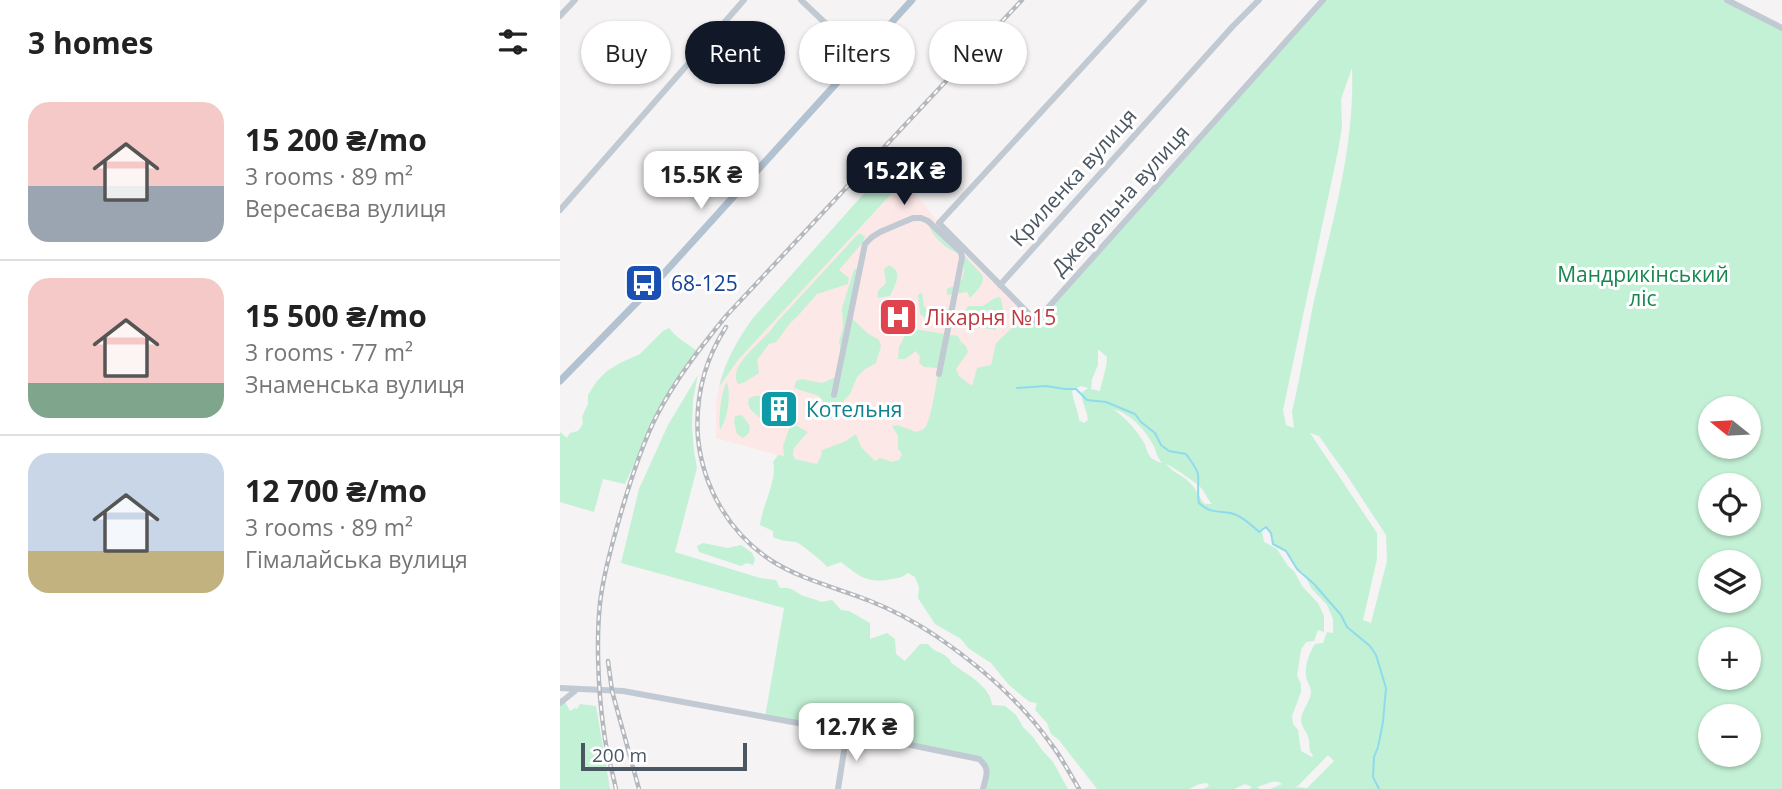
<!DOCTYPE html>
<meta charset="utf-8">
<style>
body{margin:0;font-family:"Open Sans",sans-serif;background:#f6f6f6;color:#222;height:100vh;display:flex;flex-direction:column;font-size:26px;white-space:nowrap}
*{box-sizing:border-box;margin:0}
p{font-size:23px;color:#767676}
.icon{flex:none;width:38px;height:38px;fill:none;stroke:currentColor;stroke-width:2;stroke-linecap:round;stroke-linejoin:round}
.map{position:relative;flex:1;overflow:hidden}
.panel{display:flex;flex-direction:column;background:#fff;width:560px}
.panel>*{flex:none}
.banner{position:absolute;left:21px;top:21px;width:665px;height:63px;display:flex;gap:14px}
.needle{width:46px;rotate:288deg}
.controls{position:absolute;left:1138px;top:396px;display:grid;gap:14px}
.controls a{display:grid;place-items:center;width:63px;height:63px;border-radius:50%;background:#fff;box-shadow:0 2px 5px #0004;font-size:35px}
.scale{position:absolute;left:21px;bottom:18px;width:166px;box-sizing:border-box;padding-left:7px;border:4px solid #4a5661;border-top:0;font-size:19px;line-height:24px;white-space:nowrap;color:#4a5661;-webkit-text-stroke:5px #fff;paint-order:stroke}
.price{position:absolute;translate:-50% -60px;padding:0 16px;border-radius:14px;background:#fff;color:#222;font-size:23px;line-height:46px;filter:drop-shadow(0 2px 4px #0008)}
.price::after{content:'';position:absolute;left:50%;top:42px;width:21px;height:16px;margin-left:-10px;background:inherit;clip-path:polygon(0 0,100% 0,50% 100%)}
.price.on{background:#111827;color:#fff}
ul{padding:0;list-style:none}
li{display:flex;align-items:center;gap:21px;height:175px;padding:0 28px}
li+li{border-top:2px solid #e0e0e0}
li span{display:grid;place-items:center;flex:none;width:196px;height:140px;border-radius:21px;color:#555}
li>.icon{margin-inline-start:auto}
span .icon{width:84px;height:84px;fill:#fffc;stroke-width:1}
li b{font-size:30px}
h2{display:flex;justify-content:space-between;align-items:center;height:84px;padding:0 28px;font-size:30px}
.chip{padding:0 24px;border-radius:32px;background:#fff;box-shadow:0 2px 5px #0004;font-size:24px;line-height:63px}
.chip.on{background:#111827;color:#fff}
main{display:flex;flex:1;min-height:0}
.map>svg:first-child{display:block}
.medical{fill:#fce8e6}
.green{fill:#c3f1d5;fill-rule:evenodd}
.lines{fill:none;stroke-linecap:round;stroke-linejoin:round}
.stream{stroke:#90daee;stroke-width:2}
.minor{stroke:#c1cad2;stroke-width:6}
.major{stroke:#b3c2d1;stroke-width:7}
.rail-casing{stroke:#b5b8bd;stroke-width:4.5}
.rail{stroke:#fff;stroke-width:2;stroke-dasharray:5;stroke-linecap:butt}
.labels{text-anchor:middle;dominant-baseline:central;stroke-width:6;stroke-linejoin:round;paint-order:stroke}
.street-label{font-size:21px;fill:#4a5661;stroke:#fff}
.park-label{font-size:21px;fill:#17864f;stroke:#fff}
.transit-label{font-size:21px;fill:#164399;stroke:#fff;text-anchor:start}
.health-label{font-size:21px;fill:#be3a42;stroke:#fff;text-anchor:start}
.culture-label{font-size:21px;fill:#0d838f;stroke:#fff;text-anchor:start}
</style>
<main>
<section class="panel">
<h2>3 homes<svg class="icon" aria-label="filters" viewBox="0 0 24 24"><path d="M4 7h16M4 17h16"/><circle cx="9" cy="7" r="2"/><circle cx="15" cy="17" r="2"/></svg></h2>
<ul>
<li><span style="background:linear-gradient(#f6c9c9 60%,#9aa5b1 0)"><svg class="icon" aria-label="home" viewBox="0 0 24 24"><path d="M3 11l9-7 9 7M6 9v11h12V9"/></svg></span><div><b>15 200 ₴/mo</b><p>3 rooms · 89 m²</p><p>Вересаєва вулиця</p></div></li>
<li><span style="background:linear-gradient(#f6c9c9 75%,#7fa58c 0)"><svg class="icon" aria-label="home" viewBox="0 0 24 24"><path d="M3 11l9-7 9 7M6 9v11h12V9"/></svg></span><div><b>15 500 ₴/mo</b><p>3 rooms · 77 m²</p><p>Знаменська вулиця</p></div></li>
<li><span style="background:linear-gradient(#c9d6e8 70%,#c2b280 0)"><svg class="icon" aria-label="home" viewBox="0 0 24 24"><path d="M3 11l9-7 9 7M6 9v11h12V9"/></svg></span><div><b>12 700 ₴/mo</b><p>3 rooms · 89 m²</p><p>Гімалайська вулиця</p></div></li>
</ul>
</section>
<div class="map">
<svg width="1222" height="789" viewBox="0 0 1222 789">
<rect width="100%" height="100%" fill="#f5f3f3"/>
<polygon class="medical" points="344,180 379,223 469,312 431,365 412,386 333,482 218,455 156,438 156,403 159,387 178,360"/>
<g class="green">
<path d="M763,0h404l55,28v761h-512l12,-5c-8,-6 -15,1 -25,3l3,2h-11l3,-2 -7,-3 -11,5h-31l6,-3 -2,-3 -8,1 -10,5h-92l-38,-49 -8,-6 -4,-11 -12,-13 2,-7 -7,-1 -8,-6 -14,-12 -17,-21 -23,-15 -7,-9 -26,-15 -17,-26 1,-11 -4,-10 -7,-4c-5,4 -9,5 -16,6 -24,5 -32,-2 -51,-17l-14,5c-3,-5 -26,-23 -31,-25 -9,-1 -15,-1 -23,-5v-6l-13,-6c2,-19 18,-46 13,-63l5,-7 6,1 -1,-10 8,-23 17,9 -14,16 -1,7 2,4 22,5 4,-8 1,-6 24,-9 10,-7 5,13 14,14 5,-3 12,4 7,-2 3,-6 -4,-5v-13l-6,-10 6,-1 18,7c5,-2 8,-2 10,-6 5,-8 12,-48 12,-58l-14,-1 -5,-4 1,-6 -4,-6 -11,8h-7l1,-12 8,-16 7,-2 44,7 3,6 5,4 2,6 -12,17 3,7 13,10 5,-18 14,-3 5,-22 33,-31 7,9zM792,68c3,77 -19,153 -37,228 -8,38 -14,78 -23,116l2,16 -8,-3 -3,-15 55,-259 4,-24 -1,-28zM538,349l9,8c0,12 -5,22 -7,34l-9,-2 1,-10 6,-14zM521,386l7,2 -7,5c1,10 6,17 7,27l-4,3 -5,-3c-1,-10 -6,-19 -7,-29zM1150,408h38v38h-38zM553,409c16,4 31,19 39,34 5,8 3,11 10,20 -18,-5 -12,-13 -21,-25 -7,-11 -18,-22 -28,-29zM750,433l9,3 27,38 40,61 1,26 -16,62 -8,-3 14,-61v-26zM606,464c6,2 34,21 37,26 3,5 5,10 9,14h-7c-6,-6 -8,-14 -14,-20 -8,-9 -18,-11 -25,-20zM1150,485h38v38h-38zM706,528l5,5 2,11 13,7 11,18 7,4 7,15 16,17 6,14v14l-6,-1 -4,11 -8,1c-6,9 -10,21 -9,32 1,6 5,10 5,17 -1,9 -9,17 -10,26 0,9 7,13 8,21 1,8 -1,10 4,15l-1,2 -11,-6 -3,-21 -5,-6 -1,-8 9,-24v-8l-4,-8 4,-26 5,-8 8,-1 4,-11 6,2v-16l-6,-13 -16,-17 -8,-15 -6,-5 -11,-17 -13,-7 -2,-12zM1150,562h38v38h-38zM1150,639h38v38h-38zM1150,716h38v38h-38zM768,755l6,6 -27,27 -13,-1 4,-1c9,-10 22,-22 30,-31z"/>
<path d="M340,153l-3,12 7,15 -166,180 -19,27c6,-26 19,-48 34,-69z"/>
<path d="M369,226l32,26 22,24c0,12 -7,14 -13,22l-3,-6 -20,3v-6c3,-2 7,-2 10,-4 8,-5 8,-20 5,-27 -3,-5 -10,-7 -14,-10 -7,-4 -16,-14 -19,-22z"/>
<path d="M299,233l6,3 -2,6 -24,28 10,8 -1,6 -31,10 -21,24 -5,4 -15,20 -7,2 -12,16 2,13 -16,10 -5,1c-12,-20 30,-45 38,-61z"/>
<path d="M329,265c15,7 6,20 1,31l-13,2 1,-7 8,-8 -2,-14z"/>
<polygon points="300,266 288,314 307,333 319,340 321,346 316,363 305,369 297,377 290,394 277,408 271,419 265,418 263,401 259,396 234,388 236,381 242,379 262,383 281,375 284,362 279,342 283,328 282,308 294,270"/>
<path d="M362,292l2,14 5,7 10,2 5,-1 1,-5h5l5,8c9,1 9,-4 13,-11h15l12,-8 5,-1c5,12 4,24 -5,33l-68,-11 -7,-5 -2,-19z"/>
<path d="M109,328c7,10 18,15 28,23l-20,29 -22,38 -30,66 -22,-5 -9,33 -34,-10v-70l7,6 3,-5 8,-2 5,-7 -1,-7 6,-13v-9l9,-14 10,-10 13,-8 20,-9 23,-23z"/>
<path d="M138,375l-5,25 -1,26 2,25 3,17 -22,84 85,26 16,2 4,8c13,-1 13,3 23,8 7,2 12,3 18,6l11,-2 9,10 8,1 21,12v16l17,-6 8,6 1,15 9,7 15,-17h8c8,10 11,6 19,13 8,7 -2,1 7,8 15,11 36,21 38,40l13,1 11,9 7,12 10,10 9,13 11,12 15,27h-85l4,-18 -9,-12 -213,-42 19,-109 -163,-45 18,-74 29,-64z"/>
<path d="M167,382c4,15 1,35 -7,48 -2,-9 1,-40 7,-48z"/>
<polygon points="195,396 202,396 206,401 202,407 204,413 200,418 190,409 188,403 189,398"/>
<polygon points="182,415 190,426 189,433 183,438 177,434 174,422 175,416"/>
<polygon points="143,543 168,548 181,545 192,553 195,559 193,565 187,563 181,566 139,552 137,546"/>
<polygon points="0,698 6,703 10,711 15,708 17,709 20,704 36,706 50,789 0,789"/>
</g>
<g class="lines">
<path class="stream" d="M457,388l29,-2 19,3h11l11,11 19,2 29,12 6,8 14,11 6,12 8,6 17,3c4,6 10,13 12,20 1,6 -1,21 1,29 10,10 19,8 31,10 11,2 21,12 29,19l7,-5 5,6 2,11 13,7 11,18 17,15 27,31 6,12 23,19 6,9 10,33 -3,34 -5,25 -4,10 -1,20 6,12"/>
<g class="minor">
<polyline points="241,0 301,57"/>
<polyline points="584,0 379,223 476,321 763,0"/>
<polyline points="1167,0 1222,28"/>
<polyline points="0,16 15,0"/>
<polyline points="0,210 184,0"/>
<polyline points="440,285 673,26 699,0"/>
<polyline points="274,395 305,244 312,237 320,232 353,218 361,218 368,221 401,252 402,258 379,374"/>
<path d="M0,688l63,3 224,41 132,27c12,10 7,17 4,30"/>
<polyline points="0,703 15,691"/>
<polyline points="278,789 287,732"/>
</g>
<polyline class="major" points="0,381 87,292 352,0"/>
<g class="rail-casing">
<g id="rail">
<path d="M166,327c-22,34 -31,71 -28,111 5,50 32,96 74,123 30,19 66,27 98,40 23,9 45,21 66,35 44,30 84,64 115,108 11,14 19,30 28,45"/>
<polyline points="48,661 52,691 79,789"/>
<path d="M56,789c-4,-19 -10,-38 -12,-57 -6,-41 -9,-103 -2,-143 5,-28 13,-56 21,-83 9,-30 19,-61 33,-89 19,-37 44,-69 70,-101l296,-316"/>
</g>
</g>
<use href="#rail" class="rail"/>
</g>
<defs>
<g id="bus-square" transform="scale(2.0125)"><rect x="-9" y="-9" width="18" height="18" rx="4" fill="#1a4fb4" stroke="#fff"/><path d="M-5-6H5V4H4V6H2V4H-2V6H-4V4H-5ZM-3.5-4V0h7V-4ZM-3.5 1.2v1.5H-2V1.2ZM2 1.2v1.5H3.5V1.2Z" fill="#fff"/></g>
<g id="hospital-square" transform="scale(2.0125)"><rect x="-9" y="-9" width="18" height="18" rx="4" fill="#e0444e" stroke="#fff"/><path d="M-5-5h3v3.5h4V-5h3V5h-3V1.5h-4V5h-3Z" fill="#fff"/></g>
<g id="building-square" transform="scale(2.0125)"><rect x="-9" y="-9" width="18" height="18" rx="4" fill="#0f9aa8" stroke="#fff"/><path d="M-4-6H4V6H1V3H-1V6H-4ZM-2.5-4.3h1.7v1.8h-1.7ZM.8-4.3h1.7v1.8H.8ZM-2.5-1h1.7V.8h-1.7ZM.8-1h1.7V.8H.8Z" fill="#fff"/></g>
</defs>
<g fill-rule="evenodd">
<use href="#bus-square" x="84" y="283"/>
<use href="#hospital-square" x="338" y="317"/>
<use href="#building-square" x="219" y="409"/>
</g>
<g class="labels">
<g class="street-label">
<text transform="translate(513 177) rotate(-48)">Криленка вулиця</text>
<text transform="translate(560 200) rotate(-48)">Джерельна вулиця</text>
</g>
<g class="park-label">
<text x="1083" y="274">Мандрикінський<tspan x="1083" dy="24">ліс</tspan></text>
</g>
<g class="transit-label">
<text x="111" y="283">68-125</text>
</g>
<g class="health-label">
<text x="365" y="317">Лікарня №15</text>
</g>
<g class="culture-label">
<text x="246" y="409">Котельня</text>
</g>
</g>
</svg>
<div class="controls">
<a><svg class="needle" viewBox="-14 -14 28 28"><path d="M0-13l5 13h-10z" fill="#e53935"/><path d="M0 13l5-13h-10z" fill="#767676"/></svg></a>
<a><svg class="icon" aria-label="locate" viewBox="0 0 24 24"><circle cx="12" cy="12" r="6"/><path d="M12 2v4M12 18v4M2 12h4M18 12h4"/></svg></a>
<a><svg class="icon" aria-label="layers" viewBox="0 0 24 24"><path d="M12 4l9 5-9 5-9-5zM3 14l9 5 9-5"/></svg></a>
<a>+</a>
<a>−</a>
</div>
<div class="scale">200 m</div>
<b class="price on" style="left:344px;top:207px">15.2K ₴</b>
<b class="price" style="left:141px;top:211px">15.5K ₴</b>
<b class="price" style="left:296px;top:763px">12.7K ₴</b>
<div class="banner">
<a class="chip">Buy</a>
<a class="chip on">Rent</a>
<a class="chip">Filters</a>
<a class="chip">New</a>
</div>
</div>
</main>
